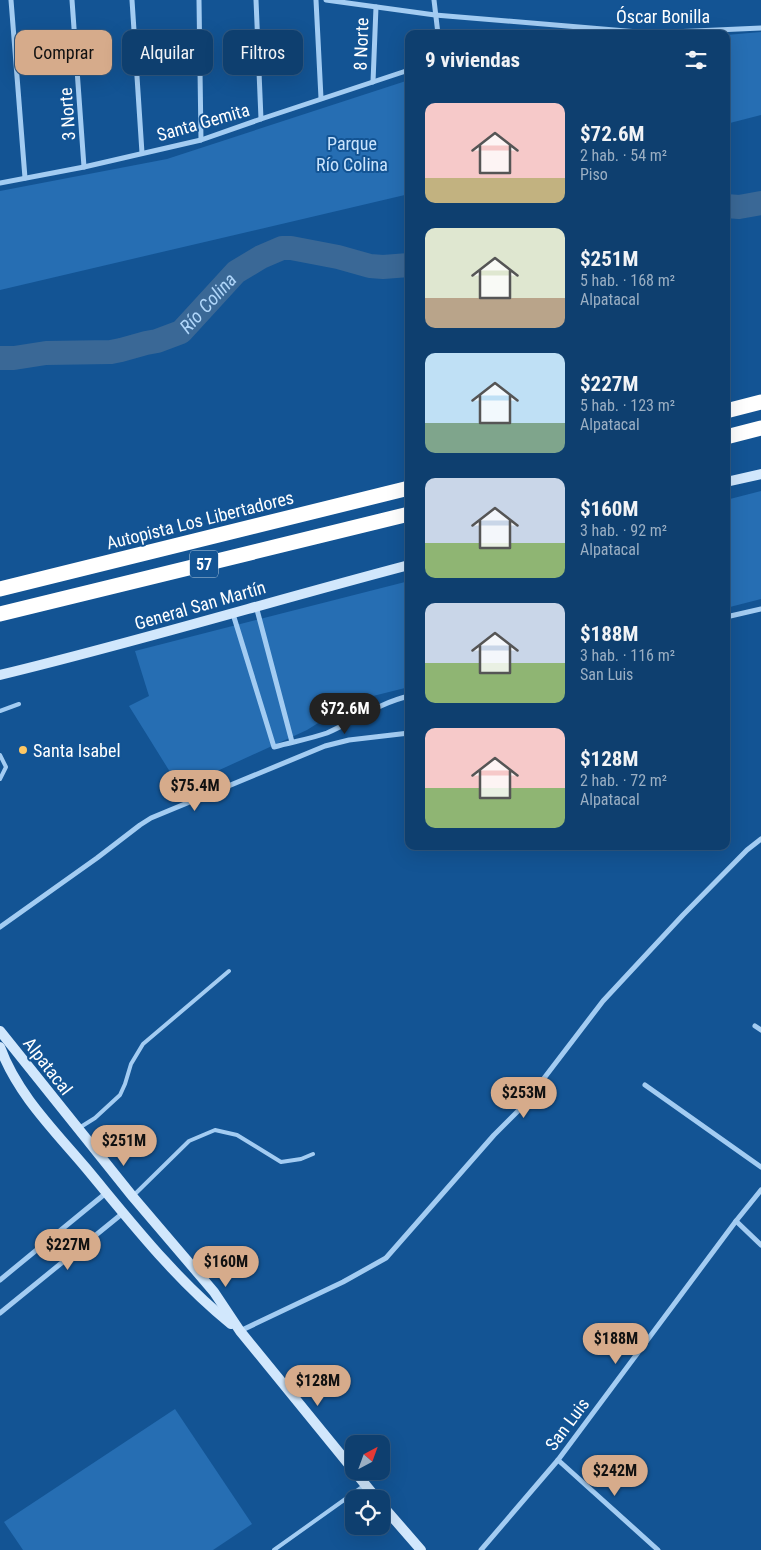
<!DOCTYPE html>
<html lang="es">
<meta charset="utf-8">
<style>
body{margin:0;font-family:"Roboto Condensed",sans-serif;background:#174674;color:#f1f3f6;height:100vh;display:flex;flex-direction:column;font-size:19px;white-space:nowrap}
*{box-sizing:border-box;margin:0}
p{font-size:16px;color:#9bafc3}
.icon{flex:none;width:28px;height:28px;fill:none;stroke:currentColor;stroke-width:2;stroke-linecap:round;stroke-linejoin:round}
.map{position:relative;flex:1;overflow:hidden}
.sheet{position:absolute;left:405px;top:30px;width:325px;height:820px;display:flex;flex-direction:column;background:#0e3f6f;border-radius:10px;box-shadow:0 5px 20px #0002,0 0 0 1px #2e5882}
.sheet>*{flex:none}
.banner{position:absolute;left:15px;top:30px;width:315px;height:45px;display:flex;gap:10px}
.needle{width:32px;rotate:41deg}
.controls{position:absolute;left:345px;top:1435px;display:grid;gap:10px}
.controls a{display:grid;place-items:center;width:45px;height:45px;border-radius:10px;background:#0e3f6f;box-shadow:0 5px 20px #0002,0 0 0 1px #2e5882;font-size:25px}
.price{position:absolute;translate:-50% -42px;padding:0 11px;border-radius:18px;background:#d6ab8b;color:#111;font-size:16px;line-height:32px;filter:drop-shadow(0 1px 2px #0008)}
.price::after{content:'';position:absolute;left:50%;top:30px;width:15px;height:11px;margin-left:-8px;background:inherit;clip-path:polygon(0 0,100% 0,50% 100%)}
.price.current{background:#222;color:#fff}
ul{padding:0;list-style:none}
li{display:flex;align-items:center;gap:15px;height:125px;padding:0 20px}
li span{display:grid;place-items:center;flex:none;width:140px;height:100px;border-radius:10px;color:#555}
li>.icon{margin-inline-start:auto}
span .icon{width:60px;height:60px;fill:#fffc;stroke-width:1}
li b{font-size:21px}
h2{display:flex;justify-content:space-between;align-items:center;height:60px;padding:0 20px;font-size:21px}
.pill{padding:0 18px;border-radius:10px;background:#0e3f6f;box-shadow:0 5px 20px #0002,0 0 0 1px #2e5882;font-size:18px;line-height:45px}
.pill.current{background:#d6ab8b;color:#111}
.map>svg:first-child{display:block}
.green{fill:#266eb3}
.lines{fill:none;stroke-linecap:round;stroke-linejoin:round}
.river{stroke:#3a6896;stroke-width:24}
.lane{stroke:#a3ccf2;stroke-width:4}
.street{stroke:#a3ccf2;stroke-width:5}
.secondary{stroke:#d1e7fc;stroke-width:10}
.highway{stroke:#fff;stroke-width:15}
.poi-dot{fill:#ffc864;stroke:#135494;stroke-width:2}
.labels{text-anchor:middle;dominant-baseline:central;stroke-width:4;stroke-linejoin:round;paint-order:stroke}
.shield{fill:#135494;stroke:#b8ccdf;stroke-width:1}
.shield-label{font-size:16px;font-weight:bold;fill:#fff}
.street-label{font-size:18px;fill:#fff;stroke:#135494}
.park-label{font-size:18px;fill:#cae4fd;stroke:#135494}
.poi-label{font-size:18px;fill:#fff;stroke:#135494;text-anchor:start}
.water-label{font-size:19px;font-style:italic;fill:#afd5f9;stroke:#135494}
</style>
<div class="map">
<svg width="761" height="1550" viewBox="0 0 761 1550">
<rect width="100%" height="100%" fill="#135494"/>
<g class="green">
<polygon points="761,32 761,115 726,124 726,35"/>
<polygon points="409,80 409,194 0,290 0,191 167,159"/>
<polygon points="761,491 761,599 726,608 726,500"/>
<polygon points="409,581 409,687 369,697 334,713 307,730 180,788 129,706 149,696 135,651"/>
<polygon points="175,1409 252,1524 213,1550 23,1550 4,1522"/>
</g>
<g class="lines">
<g class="river">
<polyline points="726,206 739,207 761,203"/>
<path id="s1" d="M0,358h14l32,-5 65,-1 10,-2 25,-7 11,-2 24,-9 55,-60 25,-15 21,-9h9l47,9 32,9 13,1 26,-2"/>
</g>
<g class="lane">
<polyline points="0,711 19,704"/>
<polyline points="0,755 6,767 0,779"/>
<polyline points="79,1128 95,1118 120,1095 125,1084 131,1064 143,1044 229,971"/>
<polyline points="134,1195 189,1141 215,1130 237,1135 281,1162 301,1159 313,1154"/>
<polyline points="274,1550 365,1485"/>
</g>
<g class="street">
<polyline points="11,0 25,178"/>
<polyline points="72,0 84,167"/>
<polyline points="132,0 142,153"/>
<polyline points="199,0 201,140"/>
<polyline points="256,0 261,119"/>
<polyline points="316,0 321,98"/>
<polyline points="326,0 435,15 650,33 761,28"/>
<polyline points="434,0 438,34"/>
<polyline points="373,82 376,7"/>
<polyline points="0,183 84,167 201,140 261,119 409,70"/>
<polyline points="256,606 292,742"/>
<path d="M233,614l41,133c17,-5 36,-8 53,-14 28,-12 52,-30 82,-37"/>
<polyline points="726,617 761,609"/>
<polyline points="0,927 97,858 140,825 151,818 325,746 349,740 409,733"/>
<polyline points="755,1026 761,1030"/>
<polyline points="645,1085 761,1167"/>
<polyline points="736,1221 761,1245"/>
<polyline points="0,1280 106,1193"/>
<polyline points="0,1313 123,1213"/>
<polyline points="240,1331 343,1282 386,1258 494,1135 522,1107 603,1001 683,915 747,850 761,839"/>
<polyline points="558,1460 658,1550"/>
<polyline points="481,1550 558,1460 736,1221 761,1190"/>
</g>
<g class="secondary">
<polyline points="726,482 761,474"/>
<path d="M0,675c137,-33 272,-74 409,-110"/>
<polyline points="0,1031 133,1197 214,1292 240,1331 377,1499"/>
<path d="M0,1047c17,47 54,83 86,121 45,54 89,111 145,156"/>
<polyline points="381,1504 421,1550"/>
</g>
<g class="highway">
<polyline points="726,411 761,402"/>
<polyline points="726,437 761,428"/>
<polyline points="0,589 409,488"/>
<polyline points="0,614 409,514"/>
</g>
</g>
<circle class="poi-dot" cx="23" cy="750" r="5"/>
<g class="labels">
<rect class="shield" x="190" y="550.5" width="28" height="27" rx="4"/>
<g class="shield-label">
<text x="204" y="564">57</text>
</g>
<g class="street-label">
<text x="663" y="16">Óscar Bonilla</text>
<text transform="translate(361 44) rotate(-88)">8 Norte</text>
<text transform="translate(67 114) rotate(-94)">3 Norte</text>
<text transform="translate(203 122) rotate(-16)">Santa Gemita</text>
<text transform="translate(200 520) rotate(-14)">Autopista Los Libertadores</text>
<text transform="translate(200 605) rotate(-16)">General San Martín</text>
<text transform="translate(48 1066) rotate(52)">Alpatacal</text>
<text transform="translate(567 1424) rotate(-53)">San Luis</text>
</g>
<g class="park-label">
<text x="352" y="143">Parque<tspan x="352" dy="21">Río Colina</tspan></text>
</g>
<g class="poi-label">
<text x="33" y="750">Santa Isabel</text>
</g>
<g class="water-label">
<text stroke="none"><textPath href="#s1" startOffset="224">Río Colina</textPath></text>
</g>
</g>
</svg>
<div class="controls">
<a><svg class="needle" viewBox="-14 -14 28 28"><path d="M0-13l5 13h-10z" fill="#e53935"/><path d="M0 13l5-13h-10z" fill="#9bafc3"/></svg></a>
<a><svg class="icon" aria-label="locate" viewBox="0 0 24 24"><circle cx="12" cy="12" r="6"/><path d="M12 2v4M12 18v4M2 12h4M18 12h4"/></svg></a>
</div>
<b class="price current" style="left:345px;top:735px">$72.6M</b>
<b class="price" style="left:195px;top:812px">$75.4M</b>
<b class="price" style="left:524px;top:1119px">$253M</b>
<b class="price" style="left:124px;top:1167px">$251M</b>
<b class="price" style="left:68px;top:1271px">$227M</b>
<b class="price" style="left:226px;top:1288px">$160M</b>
<b class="price" style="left:616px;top:1365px">$188M</b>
<b class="price" style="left:318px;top:1407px">$128M</b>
<b class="price" style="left:615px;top:1497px">$242M</b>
<div class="banner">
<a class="pill current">Comprar</a>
<a class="pill">Alquilar</a>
<a class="pill">Filtros</a>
</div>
<section class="sheet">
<h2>9 viviendas<svg class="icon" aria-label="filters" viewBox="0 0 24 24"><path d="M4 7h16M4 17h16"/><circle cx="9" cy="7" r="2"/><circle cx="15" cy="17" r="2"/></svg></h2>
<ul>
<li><span style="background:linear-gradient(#f6c9c9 75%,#c2b280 0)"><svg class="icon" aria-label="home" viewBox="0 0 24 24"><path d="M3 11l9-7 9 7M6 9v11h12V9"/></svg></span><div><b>$72.6M</b><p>2 hab. · 54 m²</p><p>Piso</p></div></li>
<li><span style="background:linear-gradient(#dfe7d0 70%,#b9a48a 0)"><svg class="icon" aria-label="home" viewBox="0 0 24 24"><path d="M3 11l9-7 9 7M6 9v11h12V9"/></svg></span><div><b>$251M</b><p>5 hab. · 168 m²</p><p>Alpatacal</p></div></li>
<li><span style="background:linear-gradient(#bfe0f5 70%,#7fa58c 0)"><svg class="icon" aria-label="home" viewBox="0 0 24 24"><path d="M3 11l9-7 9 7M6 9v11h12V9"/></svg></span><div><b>$227M</b><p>5 hab. · 123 m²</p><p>Alpatacal</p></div></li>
<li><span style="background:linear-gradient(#c9d6e8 65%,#8fb573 0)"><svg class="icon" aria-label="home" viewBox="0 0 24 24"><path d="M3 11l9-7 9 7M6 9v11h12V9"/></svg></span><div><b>$160M</b><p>3 hab. · 92 m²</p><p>Alpatacal</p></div></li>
<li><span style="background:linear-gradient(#c9d6e8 60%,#8fb573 0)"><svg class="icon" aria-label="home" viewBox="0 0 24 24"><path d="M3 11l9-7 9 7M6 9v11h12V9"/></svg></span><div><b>$188M</b><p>3 hab. · 116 m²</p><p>San Luis</p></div></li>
<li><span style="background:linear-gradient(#f6c9c9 60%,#8fb573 0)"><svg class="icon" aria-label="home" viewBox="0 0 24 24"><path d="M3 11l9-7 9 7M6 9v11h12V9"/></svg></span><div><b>$128M</b><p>2 hab. · 72 m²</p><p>Alpatacal</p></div></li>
</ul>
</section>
</div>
